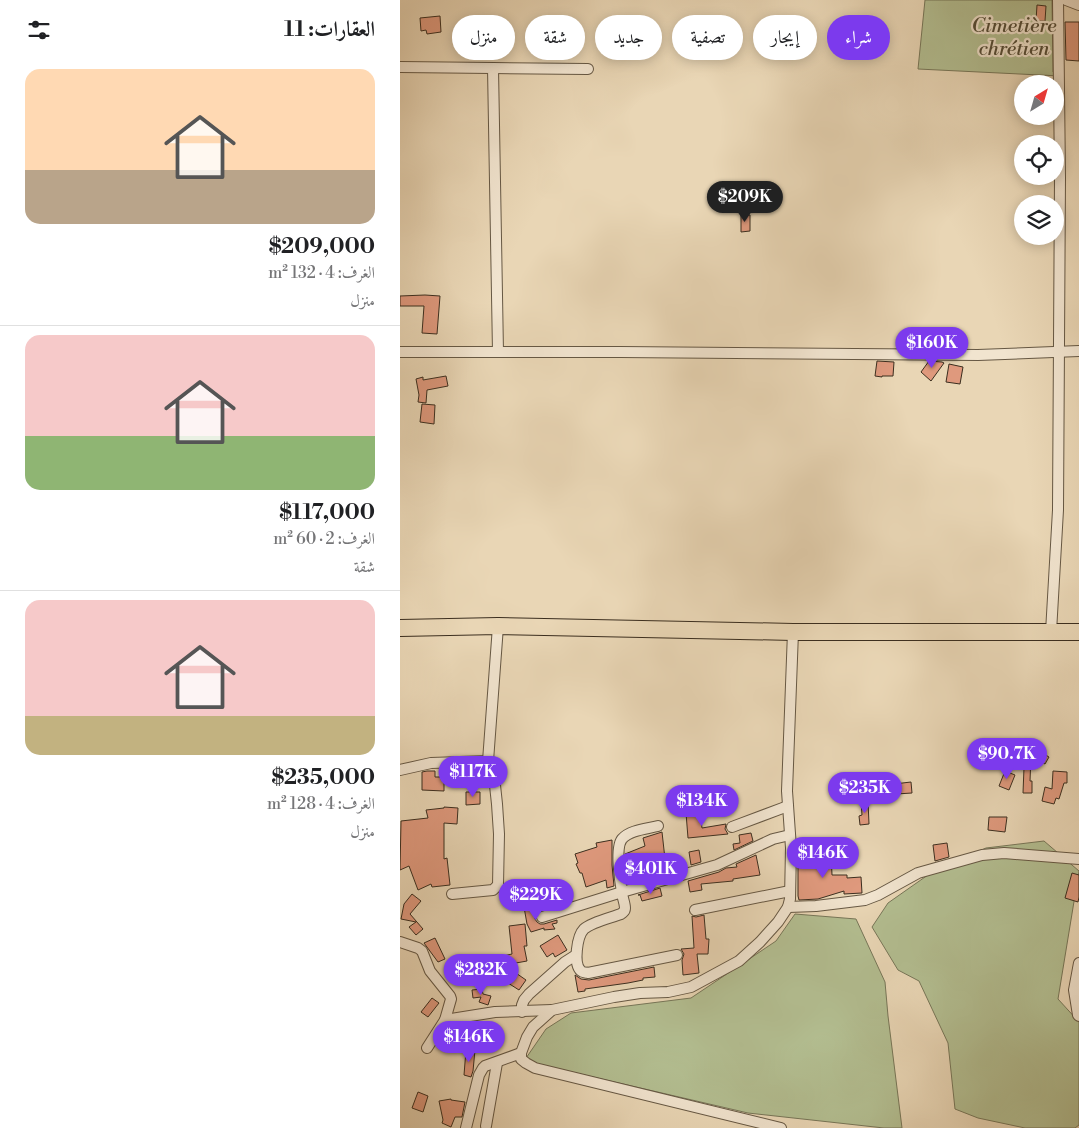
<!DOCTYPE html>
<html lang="ar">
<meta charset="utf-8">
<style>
body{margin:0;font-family:"Libre Bodoni",Amiri,serif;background:#f6f6f6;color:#202124;direction:rtl;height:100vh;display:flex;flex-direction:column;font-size:19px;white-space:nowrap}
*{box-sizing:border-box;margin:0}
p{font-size:16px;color:#757577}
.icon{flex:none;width:28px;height:28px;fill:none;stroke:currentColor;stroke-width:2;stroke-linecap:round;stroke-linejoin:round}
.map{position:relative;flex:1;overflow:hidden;direction:ltr}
.drawer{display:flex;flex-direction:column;background:#fff;width:400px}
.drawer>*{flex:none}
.hud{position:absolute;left:15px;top:15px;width:475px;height:45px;direction:rtl;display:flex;gap:10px}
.needle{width:32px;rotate:37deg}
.tools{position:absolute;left:614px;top:75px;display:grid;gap:10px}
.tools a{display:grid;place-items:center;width:50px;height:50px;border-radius:50%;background:#fff;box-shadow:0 2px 12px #0003;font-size:25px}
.price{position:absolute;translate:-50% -42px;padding:0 11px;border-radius:18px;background:#7c3aed;color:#fff;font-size:16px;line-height:32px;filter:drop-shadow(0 1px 2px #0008)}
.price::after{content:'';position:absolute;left:50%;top:30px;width:15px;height:11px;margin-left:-8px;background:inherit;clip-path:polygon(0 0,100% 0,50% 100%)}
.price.current{background:#222;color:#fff}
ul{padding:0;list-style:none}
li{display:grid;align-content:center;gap:10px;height:265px;padding:0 25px}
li+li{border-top:1px solid #e0e0e0}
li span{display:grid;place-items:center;height:155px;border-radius:15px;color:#555}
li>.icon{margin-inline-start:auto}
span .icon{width:90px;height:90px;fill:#fffc;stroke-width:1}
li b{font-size:21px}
h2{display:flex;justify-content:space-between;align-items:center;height:60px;padding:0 25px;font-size:21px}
.pill{padding:0 18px;border-radius:22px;background:#fff;box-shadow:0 2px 12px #0003;font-size:18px;line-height:45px}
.pill.current{background:#7c3aed;color:#fff}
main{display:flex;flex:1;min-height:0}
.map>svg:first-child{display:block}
.green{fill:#b3be91;stroke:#777658}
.building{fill:#df997d;stroke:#3b2e1f}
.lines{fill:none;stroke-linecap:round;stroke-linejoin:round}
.street-casing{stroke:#665844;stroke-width:12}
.primary-casing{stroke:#3b2e1f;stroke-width:18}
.street{stroke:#f1e4cf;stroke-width:10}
.primary{stroke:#e9d6b5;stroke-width:16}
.labels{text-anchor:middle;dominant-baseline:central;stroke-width:4.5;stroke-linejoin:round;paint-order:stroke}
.park-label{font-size:20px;font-style:italic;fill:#534b36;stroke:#f1e4cf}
</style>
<main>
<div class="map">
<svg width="679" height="1128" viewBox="0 0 679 1128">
<rect width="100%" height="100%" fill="#e9d6b5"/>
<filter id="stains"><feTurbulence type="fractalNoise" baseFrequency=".004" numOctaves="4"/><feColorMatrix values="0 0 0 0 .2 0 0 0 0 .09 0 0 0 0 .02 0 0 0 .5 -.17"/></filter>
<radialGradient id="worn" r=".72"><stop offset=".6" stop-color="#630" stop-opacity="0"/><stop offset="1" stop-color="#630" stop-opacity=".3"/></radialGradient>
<g class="green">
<polygon points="525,0 652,0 653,72 660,76 518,69"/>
<polygon points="644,841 679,871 658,999 679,1022 679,1125 675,1128 625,1128 578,1118 555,1109 548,1043 519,981 498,970 472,927 488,903 535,870 586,848"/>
<polygon points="395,914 456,919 485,982 488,1016 502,1128 484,1128 348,1113 124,1061 146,1029 171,1013 291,998 376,941"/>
</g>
<g class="building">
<polygon points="637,5 646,6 645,21 636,21"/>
<polygon points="40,16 41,32 27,34 26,30 21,31 20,18"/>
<polygon points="665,22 679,22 679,61 666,60"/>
<polygon points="341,215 350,215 350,231 341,232"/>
<polygon points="25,295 40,296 37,334 22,333 24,306 0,306 0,296"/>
<polygon points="477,361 494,362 493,376 482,376 482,377 475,376"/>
<polygon points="529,361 542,362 544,363 531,381 521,372"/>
<polygon points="549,364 563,367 560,384 546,382"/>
<polygon points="46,376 48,386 27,390 26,403 18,402 19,395 16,379 23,377 23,380"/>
<polygon points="22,404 35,405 34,424 20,422"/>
<polygon points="625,743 649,757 645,764 631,756 630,781 632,781 632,793 623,793"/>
<polygon points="27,771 35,771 35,777 44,777 44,791 22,790 22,772"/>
<polygon points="605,771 615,775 609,790 599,786"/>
<polygon points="653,771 667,772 667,783 664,783 659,799 656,798 654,804 642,801 645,787 652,789"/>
<polygon points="511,782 512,793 496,794 494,784"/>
<polygon points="66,792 80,792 80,804 66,805"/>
<polygon points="468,801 469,824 460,825 459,816 462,815 461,802"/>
<polygon points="44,807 58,808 57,824 44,823 44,859 47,858 50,885 32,887 31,884 18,890 9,866 0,870 1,821 28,818 26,810 44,808"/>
<polygon points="300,812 302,828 326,824 325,829 328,834 288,838 286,813"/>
<polygon points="589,817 607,817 605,832 588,830"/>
<polygon points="262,832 265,859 261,861 264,868 255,871 256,875 228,883 225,854 245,846 243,838"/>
<polygon points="351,833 353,841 334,850 333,844 340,843 339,835"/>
<polygon points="212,840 212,865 214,886 207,888 206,880 186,887 182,873 180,873 176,864 178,863 175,854 197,847 196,843"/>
<polygon points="547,843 549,857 535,861 533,845"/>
<polygon points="299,850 301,862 291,865 289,852"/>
<polygon points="421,852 431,852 432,875 447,875 447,878 461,877 462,893 444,894 444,891 418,899 399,900 398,896 398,862 415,857 415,854"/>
<polygon points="356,855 360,875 333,879 333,881 301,884 302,890 290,892 288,881 319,872 326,868 337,867 336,864"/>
<polygon points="672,873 679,875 679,897 678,902 665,898"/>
<polygon points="113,884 137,886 137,891 117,892 116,903 107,903 108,886 113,887"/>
<polygon points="260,888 262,896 242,901 240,895 238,895"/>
<polygon points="12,894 21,901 10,914 23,929 16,935 9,927 16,922 1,919 4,904"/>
<polygon points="133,906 135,919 137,922 140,924 144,924 157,920 157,923 152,924 155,929 144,930 144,928 131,932 127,924 124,907"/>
<polygon points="304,915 306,939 309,939 308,954 297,954 299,973 283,975 282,960 284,954 281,949 294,948 292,916 296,917"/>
<polygon points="125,924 127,946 124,946 127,961 105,965 103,956 112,954 109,926"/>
<polygon points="158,935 167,950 155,957 153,953 147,957 140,946"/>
<polygon points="35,938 45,959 38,962 24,943"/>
<polygon points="97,960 126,980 119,990 108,983 115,973 89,978 86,962"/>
<polygon points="254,967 255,977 243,978 243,980 228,983 185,989 185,991 178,992 175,975 181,979 189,980"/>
<polygon points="82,989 83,994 91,996 88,1005 79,1002 81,997 73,998 72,990"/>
<polygon points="32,998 39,1003 28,1017 21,1012"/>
<polygon points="66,1050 75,1050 73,1071 71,1077 64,1075"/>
<polygon points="18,1092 28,1096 23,1112 12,1108"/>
<polygon points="51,1099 51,1100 65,1102 62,1117 55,1117 51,1127 42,1123 43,1120 39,1101"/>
</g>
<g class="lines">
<g class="street-casing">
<g id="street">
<polyline points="666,0 679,5"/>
<polyline points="0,67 93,68 98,352"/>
<polyline points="93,68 188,69"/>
<polyline points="0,352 221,352 578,355 679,351"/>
<polyline points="651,632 658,510 660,177 658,0"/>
<polyline points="0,770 31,763 88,761 98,626"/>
<path d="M258,826c-12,3 -28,4 -36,13 -7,9 -2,42 0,53 0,5 3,11 3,16 0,4 -1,3 -4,6 -11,4 -29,8 -37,15 -7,7 -11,35 -3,42 2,2 4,1 7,2l89,-18"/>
<polyline points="332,827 388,806"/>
<polyline points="52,894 93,890 98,885 99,834 97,804 94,776 88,761"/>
<polyline points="388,907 416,906 465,900 478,895 518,873 582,855 604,853 679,859"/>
<polyline points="295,910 390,891"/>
<polyline points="142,917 222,892 317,865 373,839 390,835"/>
<polyline points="0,942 18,948 22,951 30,971 50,996 51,999 45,1020"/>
<polyline points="679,963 674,990 678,1015 679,1016"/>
<polyline points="122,1012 122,1005 124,1000 129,994 165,962 176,955"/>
<polyline points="27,1048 45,1020 95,1012 152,1010"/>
<polyline points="86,1126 97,1063"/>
<polyline points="66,1128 79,1075 83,1068 85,1066 121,1053"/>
<polyline points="381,1128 135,1068 126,1063 121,1059 121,1053 127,1037 133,1027 152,1010 214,997 240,993 268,992 291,987 339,961 360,942 378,922 388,907 390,899 391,848 387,791 393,632"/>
</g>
</g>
<g class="primary-casing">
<polyline id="primary" points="0,628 98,626 393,632 679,632"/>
</g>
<use href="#street" class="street"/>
<use href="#primary" class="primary"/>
</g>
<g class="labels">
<g class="park-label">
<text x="614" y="26">Cimetière<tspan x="614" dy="23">chrétien</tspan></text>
</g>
</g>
<rect width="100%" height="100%" filter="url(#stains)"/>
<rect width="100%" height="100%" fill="url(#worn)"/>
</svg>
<div class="tools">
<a><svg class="needle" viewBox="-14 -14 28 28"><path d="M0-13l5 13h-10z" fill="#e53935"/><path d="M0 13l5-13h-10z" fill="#757577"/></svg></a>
<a><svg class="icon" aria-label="locate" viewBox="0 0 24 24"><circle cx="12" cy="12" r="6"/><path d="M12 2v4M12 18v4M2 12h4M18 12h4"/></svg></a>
<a><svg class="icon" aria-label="layers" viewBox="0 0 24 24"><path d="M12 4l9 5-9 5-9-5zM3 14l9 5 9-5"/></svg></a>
</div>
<b class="price current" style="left:345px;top:223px">$209K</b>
<b class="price" style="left:532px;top:369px">$160K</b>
<b class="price" style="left:607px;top:780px">$90.7K</b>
<b class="price" style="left:73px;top:798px">$117K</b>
<b class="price" style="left:465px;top:814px">$235K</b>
<b class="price" style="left:302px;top:827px">$134K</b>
<b class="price" style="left:423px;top:879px">$146K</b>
<b class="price" style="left:251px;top:895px">$401K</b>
<b class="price" style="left:136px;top:921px">$229K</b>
<b class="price" style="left:81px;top:996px">$282K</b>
<b class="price" style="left:69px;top:1063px">$146K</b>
<div class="hud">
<a class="pill current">شراء</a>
<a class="pill">إيجار</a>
<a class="pill">تصفية</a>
<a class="pill">جديد</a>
<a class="pill">شقة</a>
<a class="pill">منزل</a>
</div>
</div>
<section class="drawer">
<h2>العقارات: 11<svg class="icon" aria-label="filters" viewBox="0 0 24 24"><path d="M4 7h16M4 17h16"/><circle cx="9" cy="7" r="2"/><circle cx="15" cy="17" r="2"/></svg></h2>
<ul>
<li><span style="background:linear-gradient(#ffd9b3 65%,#b9a48a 0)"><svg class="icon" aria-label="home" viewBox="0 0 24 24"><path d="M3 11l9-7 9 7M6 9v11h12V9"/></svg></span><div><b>$209,000</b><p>الغرف: 4 · 132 m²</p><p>منزل</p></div></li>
<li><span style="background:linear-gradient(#f6c9c9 65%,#8fb573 0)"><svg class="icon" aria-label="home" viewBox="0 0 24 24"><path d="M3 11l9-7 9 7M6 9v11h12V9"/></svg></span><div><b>$117,000</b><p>الغرف: 2 · 60 m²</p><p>شقة</p></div></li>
<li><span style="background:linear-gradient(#f6c9c9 75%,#c2b280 0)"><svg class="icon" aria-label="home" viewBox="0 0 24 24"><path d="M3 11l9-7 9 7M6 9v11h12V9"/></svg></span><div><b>$235,000</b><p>الغرف: 4 · 128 m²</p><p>منزل</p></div></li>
</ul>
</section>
</main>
